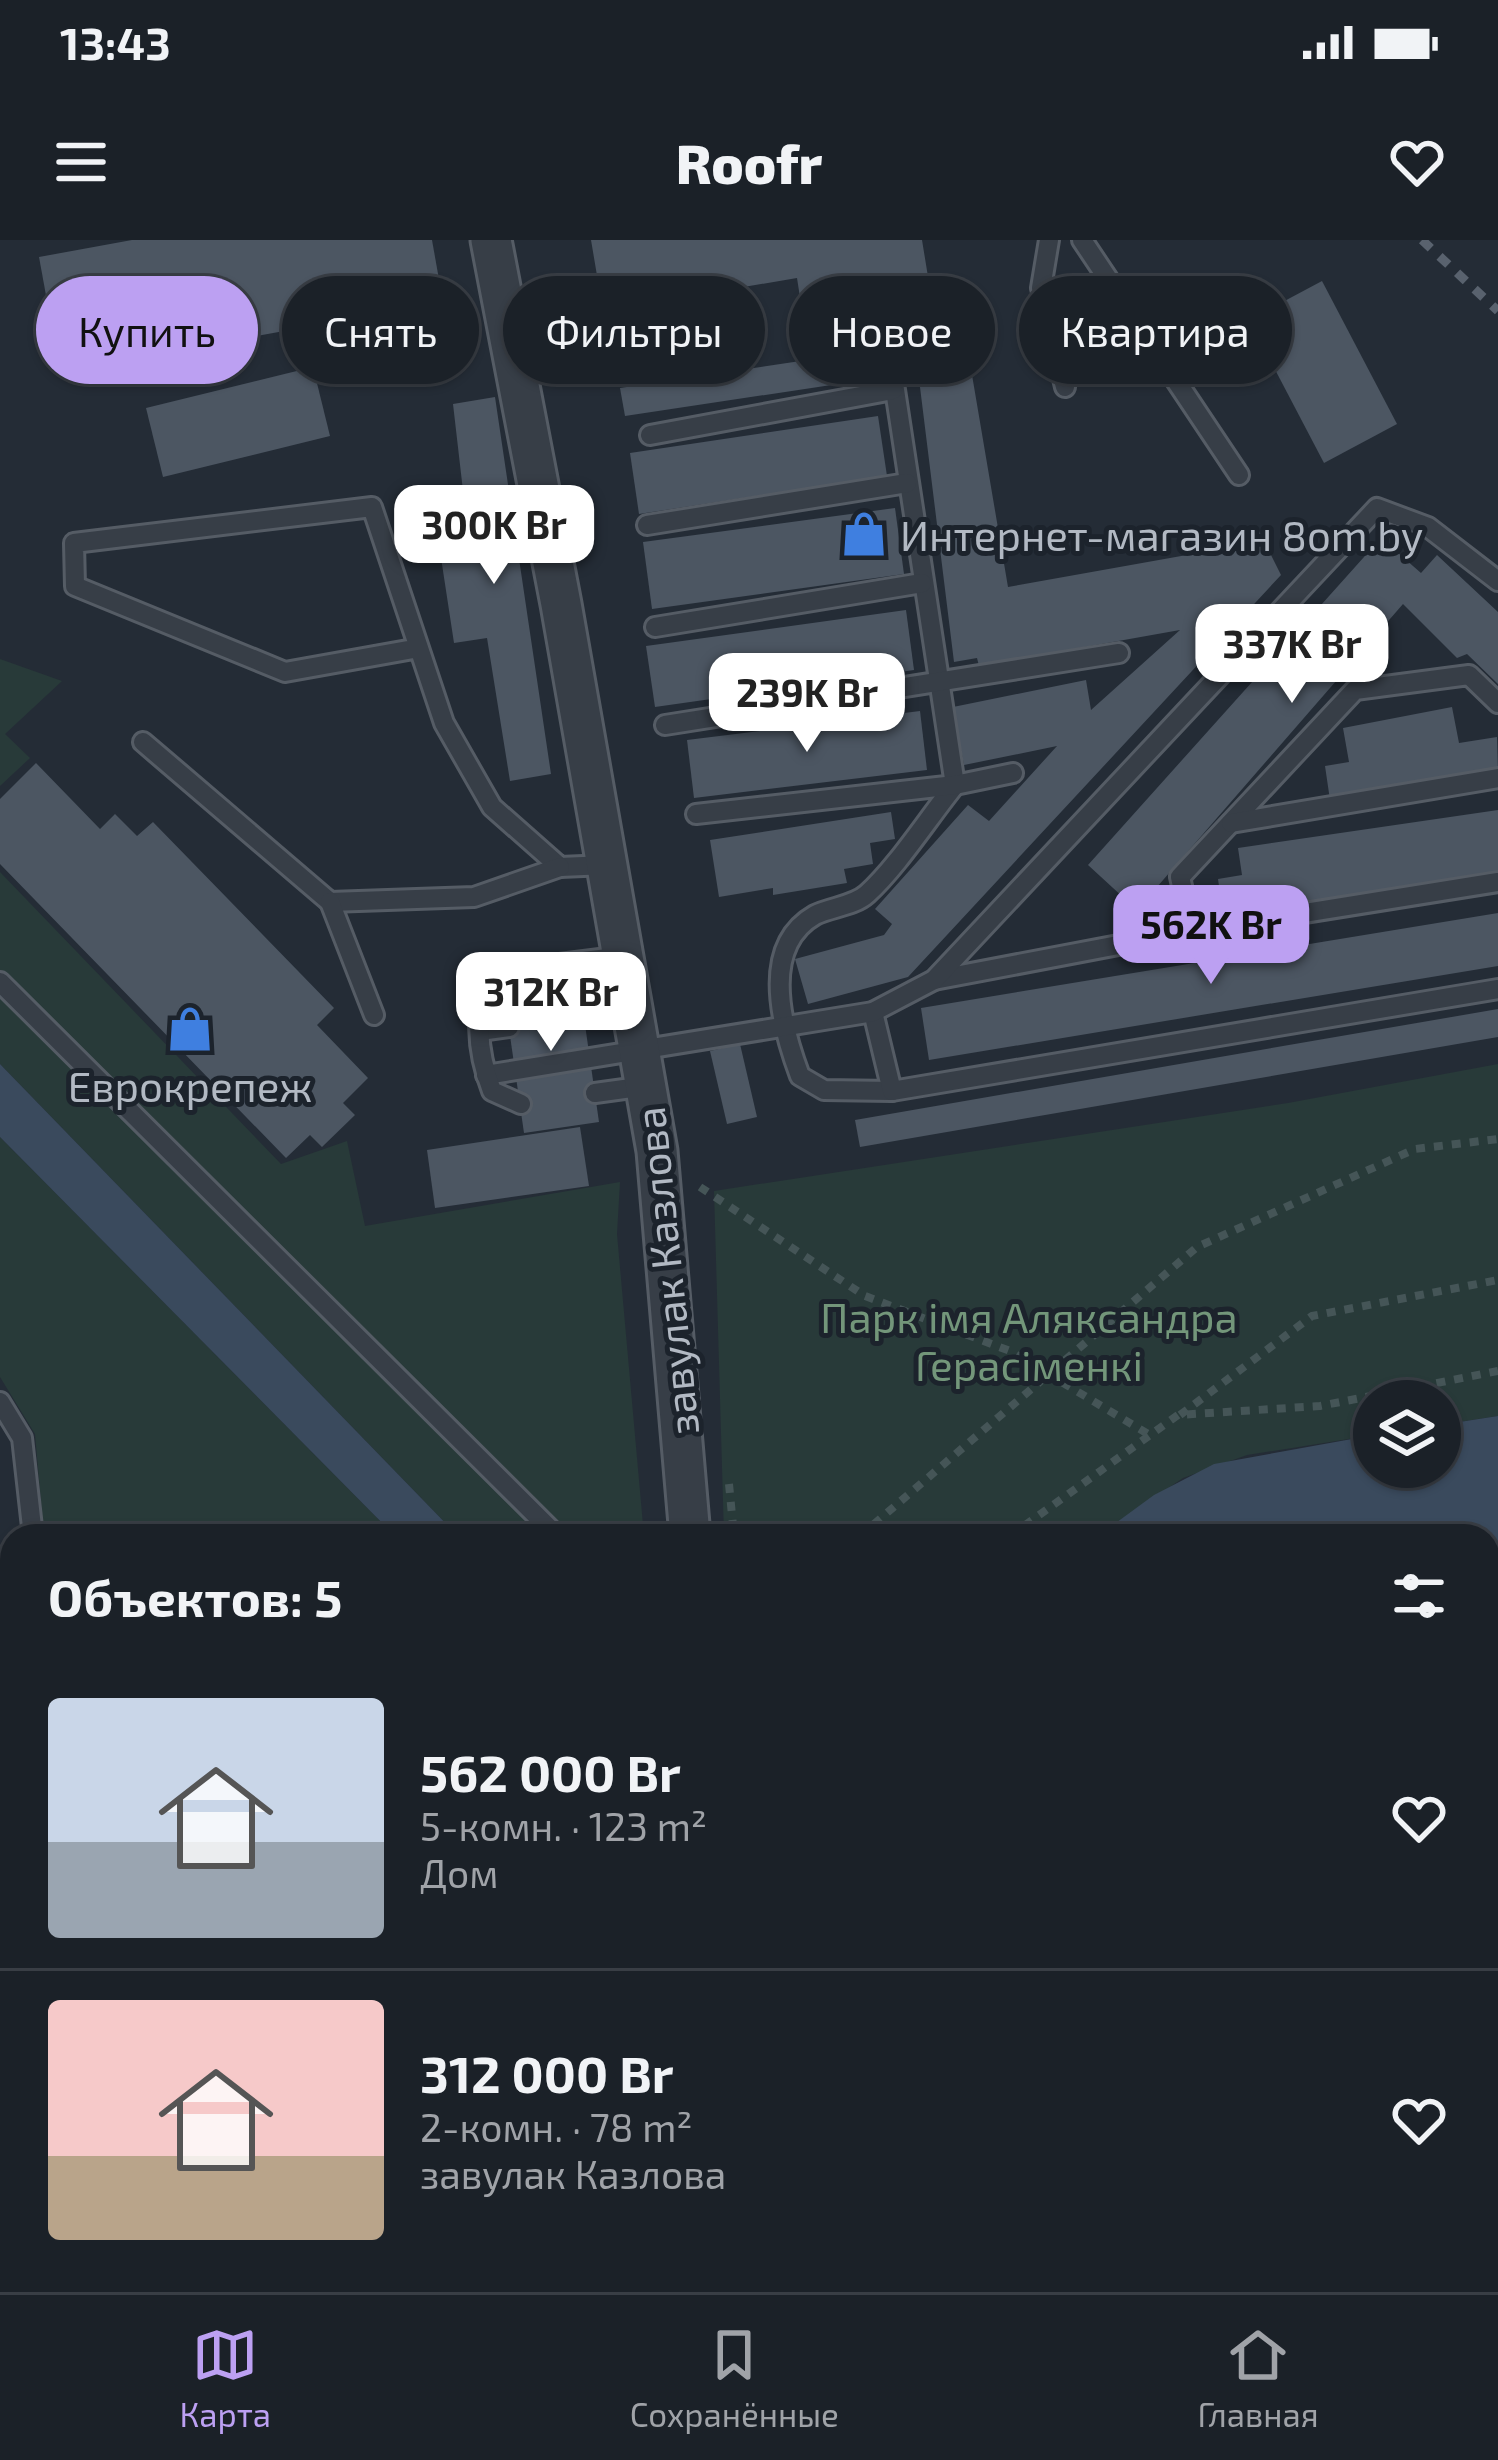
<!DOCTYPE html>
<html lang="ru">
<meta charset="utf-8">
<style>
body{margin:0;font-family:"Exo 2",sans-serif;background:#242930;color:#f1f3f6;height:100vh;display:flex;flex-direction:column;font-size:45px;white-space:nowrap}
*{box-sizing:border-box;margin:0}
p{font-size:39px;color:#a0a3a8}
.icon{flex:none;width:66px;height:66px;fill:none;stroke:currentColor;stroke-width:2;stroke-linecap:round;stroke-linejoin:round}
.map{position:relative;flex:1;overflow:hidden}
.details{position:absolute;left:0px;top:1284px;width:1500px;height:768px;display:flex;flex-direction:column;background:#1b2128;border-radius:36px 36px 0 0;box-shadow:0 3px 9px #0004,0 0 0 3px #393e45}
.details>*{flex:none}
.guide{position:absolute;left:36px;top:36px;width:1428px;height:108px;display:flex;gap:24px}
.buttons{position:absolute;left:1353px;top:1140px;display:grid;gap:24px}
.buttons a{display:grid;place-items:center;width:108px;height:108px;border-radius:50%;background:#1b2128;box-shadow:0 3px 9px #0004,0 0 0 3px #393e45;font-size:60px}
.price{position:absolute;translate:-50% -102px;padding:0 27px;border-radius:24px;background:#fff;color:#222;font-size:39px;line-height:78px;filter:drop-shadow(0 3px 6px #0008)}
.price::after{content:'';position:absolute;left:50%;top:72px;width:36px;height:27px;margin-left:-18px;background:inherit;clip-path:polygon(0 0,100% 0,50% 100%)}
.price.active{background:#bca0f2;color:#111}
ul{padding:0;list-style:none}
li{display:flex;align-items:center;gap:36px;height:300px;padding:0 48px}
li+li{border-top:3px solid #393e45}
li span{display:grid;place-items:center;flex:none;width:336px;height:240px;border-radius:12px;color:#555}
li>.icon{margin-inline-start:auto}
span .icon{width:144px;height:144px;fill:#fffc;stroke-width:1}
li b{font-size:51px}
h2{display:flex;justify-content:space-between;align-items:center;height:144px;padding:0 48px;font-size:51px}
.chip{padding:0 42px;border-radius:54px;background:#1b2128;box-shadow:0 3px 9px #0004,0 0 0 3px #393e45;font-size:42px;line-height:108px}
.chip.active{background:#bca0f2;color:#111}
.status{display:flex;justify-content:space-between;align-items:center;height:84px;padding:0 60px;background:#1b2128;direction:ltr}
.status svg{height:33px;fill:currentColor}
header{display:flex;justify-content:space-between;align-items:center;height:156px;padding:0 48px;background:#1b2128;font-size:54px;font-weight:800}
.dock{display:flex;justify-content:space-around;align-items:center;height:168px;border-top:3px solid #393e45;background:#1b2128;font-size:33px;color:#a0a3a8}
.dock a{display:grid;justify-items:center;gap:6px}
.dock .active{color:#bca0f2}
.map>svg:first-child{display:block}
.green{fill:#283a39}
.water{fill:#3a4a5d}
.building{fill:#4c5662}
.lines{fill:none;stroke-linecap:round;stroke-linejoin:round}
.service-casing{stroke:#555c65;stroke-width:24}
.minor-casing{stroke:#555c65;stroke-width:45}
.path{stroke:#455557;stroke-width:8;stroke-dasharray:9 9;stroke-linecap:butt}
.service{stroke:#373e47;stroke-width:18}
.minor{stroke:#373e47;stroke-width:39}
.rail{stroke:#59626e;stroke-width:9;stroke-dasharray:12 12;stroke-linecap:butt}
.labels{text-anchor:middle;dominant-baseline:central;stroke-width:10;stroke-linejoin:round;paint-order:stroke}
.poi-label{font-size:42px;fill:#b2b9c3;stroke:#1c232c;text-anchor:start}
.street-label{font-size:42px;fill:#b2b9c3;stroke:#1c232c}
.park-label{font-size:42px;fill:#73967a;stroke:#1c232c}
</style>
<div class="status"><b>13:43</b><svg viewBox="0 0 49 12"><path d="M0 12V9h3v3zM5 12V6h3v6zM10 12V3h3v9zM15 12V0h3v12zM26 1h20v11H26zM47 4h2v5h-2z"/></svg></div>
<header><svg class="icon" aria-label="menu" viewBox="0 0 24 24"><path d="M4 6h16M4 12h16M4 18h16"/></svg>Roofr<svg class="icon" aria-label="heart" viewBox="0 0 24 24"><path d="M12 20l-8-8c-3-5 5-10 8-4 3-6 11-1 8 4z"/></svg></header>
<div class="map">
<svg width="1498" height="2052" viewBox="0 0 1498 2052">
<rect width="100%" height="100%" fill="#242c36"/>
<g class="green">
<polygon points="0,419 62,441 5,494 30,518 0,546"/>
<polygon points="0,632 281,924 347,901 365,986 620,942 617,994 644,1296 458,1296 0,824"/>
<polygon points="1498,824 1498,1176 1440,1185 1440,1161 1374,1161 1374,1195 1247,1215 1183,1238 1098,1296 724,1296 714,951 1288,863"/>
<polygon points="0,897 395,1296 44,1296 35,1194 0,1137"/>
<polygon points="1283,1287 1358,1296 1225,1296"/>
<polygon points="1498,1302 1498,1532 1488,1534 1488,1304"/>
<rect x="1488" y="1786" width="10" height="199"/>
<polygon points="968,2040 1021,2040 1021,2051 968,2049"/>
</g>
<g class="water">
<polygon points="0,824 458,1296 395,1296 0,897"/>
<polygon points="1498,1176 1498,1302 1488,1304 1488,1296 1358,1296 1283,1287 1225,1296 1098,1296 1154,1255 1214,1224 1374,1195 1374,1227 1440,1227 1440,1185"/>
</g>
<g class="building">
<polygon points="132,0 432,0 443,62 60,132 39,17"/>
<polygon points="591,0 922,0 931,55 803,77 797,38 603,71"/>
<polygon points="1322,41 1397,184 1324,223 1249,80"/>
<polygon points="867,111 871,139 625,176 620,148"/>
<polygon points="313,127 330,196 163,237 146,168"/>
<polygon points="971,129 1008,347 1226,308 1259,291 1281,335 908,737 808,764 795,719 884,695 892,684 875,669 968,565 989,581 1057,506 964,525 953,467 1086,440 1091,470 1180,390 979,426 977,418 954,422 919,139"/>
<polygon points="495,157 551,534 510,541 487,398 454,403 438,298 468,294 453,164"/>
<polygon points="878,176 887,236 639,274 630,213"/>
<polygon points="895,268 904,334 652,369 643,302"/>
<polygon points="1381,298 1421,333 1437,315 1498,372 1498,444 1467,414 1457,418 1403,364 1137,670 1088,625"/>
<polygon points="906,370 914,430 655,467 646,406"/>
<polygon points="1452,467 1459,503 1497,497 1498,532 1330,560 1325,526 1349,522 1343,488"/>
<polygon points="920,471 927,530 694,558 687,500"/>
<polygon points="36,523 100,589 115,574 137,596 153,582 334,768 317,785 368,838 343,863 355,875 322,907 310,895 286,918 0,624 0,559"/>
<polygon points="1498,570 1498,634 1223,674 1218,639 1242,635 1238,608"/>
<polygon points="891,572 895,599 870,603 873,624 844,629 847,643 773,655 773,648 719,657 710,600"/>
<polygon points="1498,673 1498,726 929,820 921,768"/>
<polygon points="578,736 599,882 524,893 503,747"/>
<polygon points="1498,769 1498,797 860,907 855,880"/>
<polygon points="740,804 757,877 727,884 710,811"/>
<polygon points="580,887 589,946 435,968 427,910"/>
<rect x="63" y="2040" width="94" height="12"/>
<polygon points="218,2040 414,2040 414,2052 219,2052"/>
<polygon points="472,2040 561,2040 562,2052 472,2052"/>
</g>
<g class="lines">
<g class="service-casing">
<g id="service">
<polyline points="1049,0 1041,48 1065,147"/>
<polyline points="1082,0 1239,235"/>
<path d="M892,130l63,415c-26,32 -58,82 -88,109 -13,12 -36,13 -52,21 -56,32 -33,113 -15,161l24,14 68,1"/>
<polyline points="650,195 893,150"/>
<polyline points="647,285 907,243"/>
<polyline points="655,387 922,343"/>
<polyline points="419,408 285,432 75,346 74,303 372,267 444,483 492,567 560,627 607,625"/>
<polyline points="1498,463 1469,435 1355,450 1180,637 1192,691 1498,642"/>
<polyline points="665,485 1119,413"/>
<polyline points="143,502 330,662 474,657 560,627"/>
<polyline points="696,574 955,545 1013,533"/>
<polyline points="1231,583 1498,538"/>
<polyline points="330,662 374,775"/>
<polyline points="934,740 1192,691"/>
<polyline points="0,742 557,1296"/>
<polyline points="581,752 629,745"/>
<polyline points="478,767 506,763"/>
<polyline points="873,772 892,851 1498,749"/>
<polyline points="584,776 632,770"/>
<polyline points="480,791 509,787"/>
<polyline points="486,835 873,772 934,740 1377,268 1428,287 1498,341"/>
<polyline points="595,853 646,846"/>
<path d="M521,864l-29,-13c-15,-39 -20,-84 3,-119l129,-16"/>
<polyline points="0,1162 22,1198 33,1296"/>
<polyline points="0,1772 12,1772"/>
<polyline points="449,2052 449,2040"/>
</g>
</g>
<g class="minor-casing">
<g id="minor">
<polyline points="491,0 561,364 657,911 690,1296"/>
<polyline points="0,1424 12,1420"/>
<polyline points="659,2052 660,2040"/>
</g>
</g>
<g class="path">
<polyline points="700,947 865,1056 1010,1111 1148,1194"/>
<polyline points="1180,1175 1312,1076 1498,1040"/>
<polyline points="729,1244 734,1296"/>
<polyline points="860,1296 1197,1007 1415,909 1498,899"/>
<polyline points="1010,1296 1178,1175 1320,1166 1498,1131"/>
<polyline points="1488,1371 1498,1369"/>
<polyline points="714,2052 715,2040"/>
</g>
<use href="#service" class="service"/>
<use href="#minor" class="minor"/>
<polyline class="rail" points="1422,0 1498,71"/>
</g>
<defs>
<g id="shop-bare" transform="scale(3.6)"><path d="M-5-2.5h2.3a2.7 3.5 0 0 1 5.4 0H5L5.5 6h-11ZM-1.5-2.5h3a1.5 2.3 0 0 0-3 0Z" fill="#3f7fe0" stroke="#1c232c" stroke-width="2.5" paint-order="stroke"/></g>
</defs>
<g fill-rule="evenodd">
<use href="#shop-bare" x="864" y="294"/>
<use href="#shop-bare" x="190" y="789"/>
</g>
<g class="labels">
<g class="poi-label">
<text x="900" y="294">Интернет-магазин 8om.by</text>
<text x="190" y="845" text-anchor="middle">Еврокрепеж</text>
</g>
<g class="street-label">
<text transform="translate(665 1031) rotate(-96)">завулак Казлова</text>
</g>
<g class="park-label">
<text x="1029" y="1076">Парк імя Аляксандра<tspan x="1029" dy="48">Герасіменкі</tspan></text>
</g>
</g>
</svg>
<div class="buttons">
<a><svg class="icon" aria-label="layers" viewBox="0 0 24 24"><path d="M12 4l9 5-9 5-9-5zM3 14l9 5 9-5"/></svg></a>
</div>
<b class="price" style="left:494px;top:347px">300K Br</b>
<b class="price" style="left:1292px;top:466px">337K Br</b>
<b class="price" style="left:807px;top:515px">239K Br</b>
<b class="price active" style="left:1211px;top:747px">562K Br</b>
<b class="price" style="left:551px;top:814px">312K Br</b>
<div class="guide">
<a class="chip active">Купить</a>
<a class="chip">Снять</a>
<a class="chip">Фильтры</a>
<a class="chip">Новое</a>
<a class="chip">Квартира</a>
</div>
<section class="details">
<h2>Объектов: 5<svg class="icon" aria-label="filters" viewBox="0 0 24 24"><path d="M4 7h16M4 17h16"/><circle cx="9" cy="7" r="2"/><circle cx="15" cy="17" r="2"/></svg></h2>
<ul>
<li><span style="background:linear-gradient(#c9d6e8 60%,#9aa5b1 0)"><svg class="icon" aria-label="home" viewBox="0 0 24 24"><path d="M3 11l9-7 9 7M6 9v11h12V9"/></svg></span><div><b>562 000 Br</b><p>5-комн. · 123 m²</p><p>Дом</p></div><svg class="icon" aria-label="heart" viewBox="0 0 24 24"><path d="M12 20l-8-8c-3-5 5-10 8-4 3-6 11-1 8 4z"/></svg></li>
<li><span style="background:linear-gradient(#f6c9c9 65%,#b9a48a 0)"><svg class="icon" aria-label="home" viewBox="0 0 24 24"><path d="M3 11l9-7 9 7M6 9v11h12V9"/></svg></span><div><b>312 000 Br</b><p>2-комн. · 78 m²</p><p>завулак Казлова</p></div><svg class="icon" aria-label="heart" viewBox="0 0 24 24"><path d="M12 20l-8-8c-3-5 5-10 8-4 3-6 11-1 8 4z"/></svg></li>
</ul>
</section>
</div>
<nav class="dock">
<a class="active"><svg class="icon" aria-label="map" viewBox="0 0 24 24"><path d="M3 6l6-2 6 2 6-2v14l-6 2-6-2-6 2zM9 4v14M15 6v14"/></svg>Карта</a>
<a><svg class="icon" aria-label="saved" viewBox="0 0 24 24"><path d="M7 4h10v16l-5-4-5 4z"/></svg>Сохранённые</a>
<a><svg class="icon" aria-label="home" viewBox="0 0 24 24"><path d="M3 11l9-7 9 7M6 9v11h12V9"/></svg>Главная</a>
</nav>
